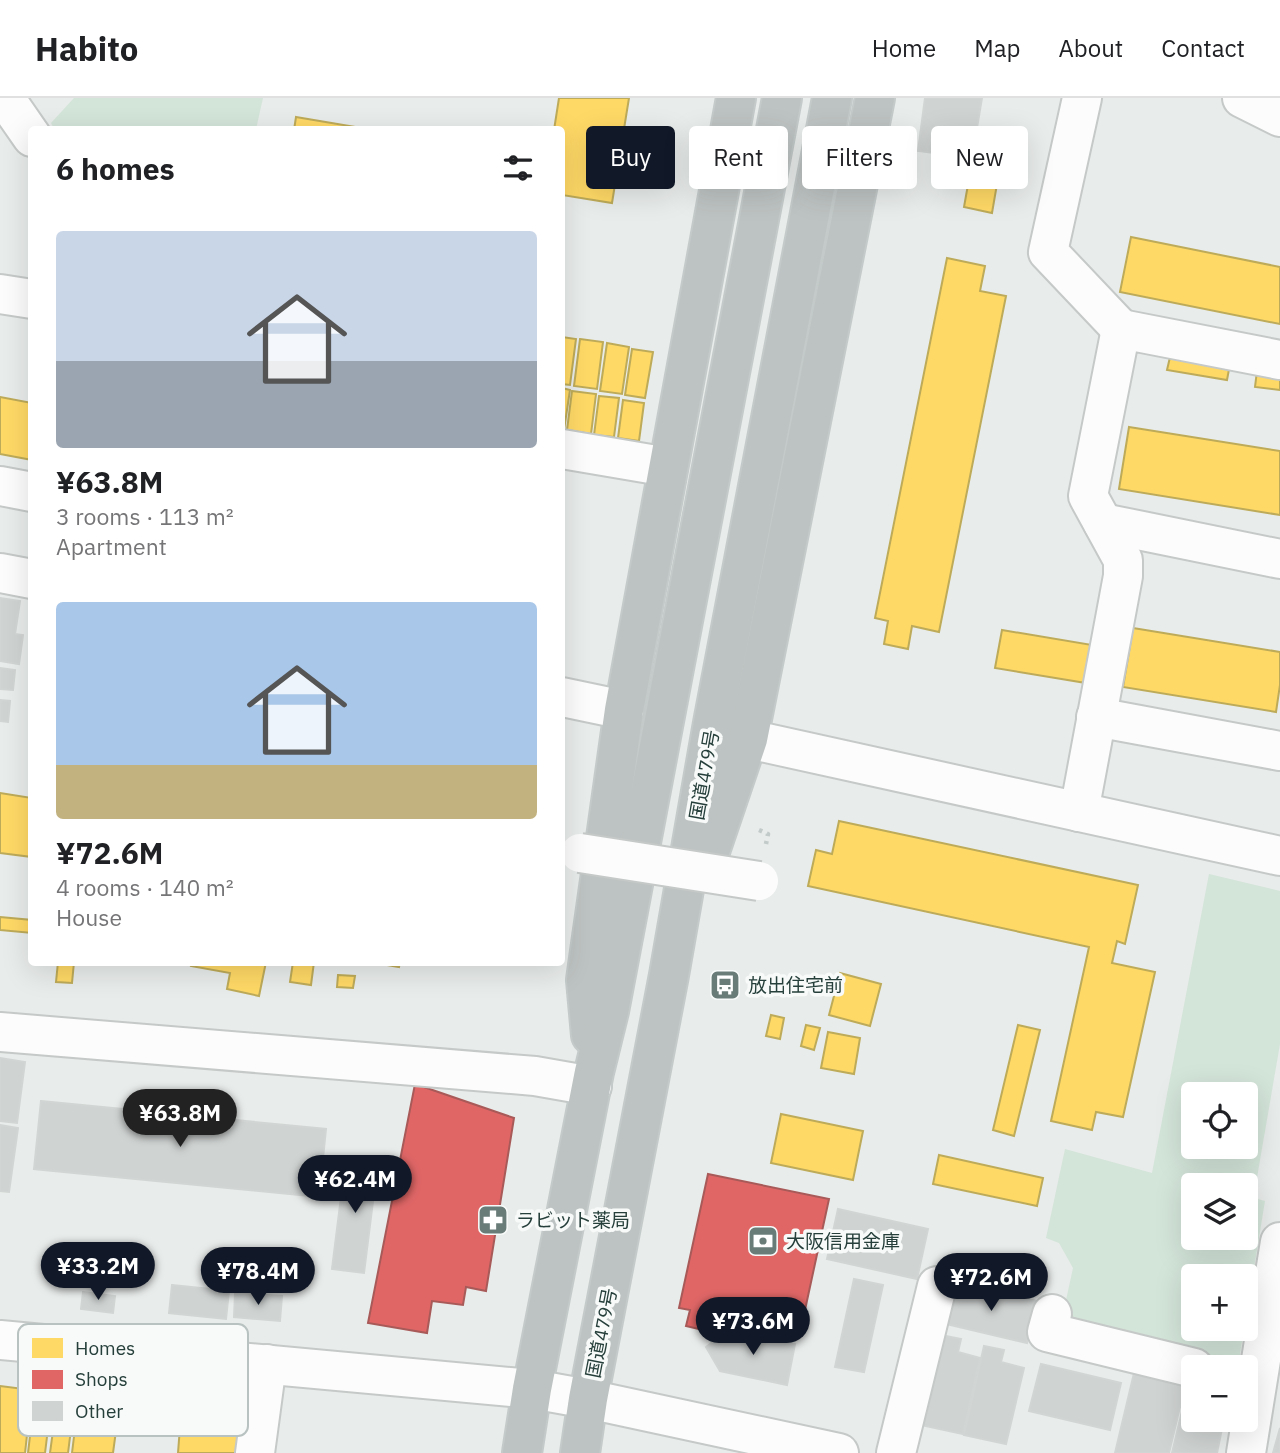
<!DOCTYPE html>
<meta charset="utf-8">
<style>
body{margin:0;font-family:"IBM Plex Sans","Noto Sans JP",sans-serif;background:#f2f2f2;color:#202124;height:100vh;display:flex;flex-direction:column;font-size:26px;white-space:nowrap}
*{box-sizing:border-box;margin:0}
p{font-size:23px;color:#757577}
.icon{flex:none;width:38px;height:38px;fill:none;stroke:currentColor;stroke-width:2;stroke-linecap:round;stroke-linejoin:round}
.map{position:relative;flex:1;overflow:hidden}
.side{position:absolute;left:28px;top:28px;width:537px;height:840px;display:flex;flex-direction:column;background:#fff;border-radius:7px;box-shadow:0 7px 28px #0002}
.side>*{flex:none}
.banner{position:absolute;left:586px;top:28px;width:588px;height:63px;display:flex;gap:14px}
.buttons{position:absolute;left:1181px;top:984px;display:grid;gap:14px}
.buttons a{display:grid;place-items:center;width:77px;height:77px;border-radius:7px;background:#fff;box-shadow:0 7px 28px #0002;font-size:35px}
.price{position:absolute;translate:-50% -60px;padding:0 16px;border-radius:24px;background:#111827;color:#fff;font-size:23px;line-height:46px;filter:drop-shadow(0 2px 4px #0008)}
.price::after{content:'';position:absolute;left:50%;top:42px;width:21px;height:16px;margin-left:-10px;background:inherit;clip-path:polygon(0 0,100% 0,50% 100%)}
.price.selected{background:#222;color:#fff}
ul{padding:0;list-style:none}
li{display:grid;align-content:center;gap:14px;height:371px;padding:0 28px}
li span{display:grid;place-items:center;height:217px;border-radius:7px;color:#555}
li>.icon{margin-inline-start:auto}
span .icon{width:126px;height:126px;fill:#fffc;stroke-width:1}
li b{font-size:30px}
h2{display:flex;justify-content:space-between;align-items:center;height:84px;padding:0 28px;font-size:30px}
.chip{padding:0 24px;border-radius:7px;background:#fff;box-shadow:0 7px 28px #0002;font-size:24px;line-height:63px}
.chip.selected{background:#111827;color:#fff}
header{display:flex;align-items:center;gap:42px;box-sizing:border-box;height:98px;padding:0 35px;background:#fff;border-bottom:2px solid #e0e0e0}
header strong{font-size:33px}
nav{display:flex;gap:38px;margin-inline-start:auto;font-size:24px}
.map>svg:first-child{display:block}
.green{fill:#d3e4d9;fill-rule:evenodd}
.homes{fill:#ffd966;stroke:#beab59;stroke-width:2}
.shops{fill:#e06666;stroke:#a85a59;stroke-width:2}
.building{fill:#cfd3d2;stroke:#d1d5d3;stroke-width:2}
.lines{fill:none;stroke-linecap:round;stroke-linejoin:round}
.minor-casing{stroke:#c5c9c7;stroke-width:42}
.highway-casing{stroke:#c3cac9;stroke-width:42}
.path{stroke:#c3cbca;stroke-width:4.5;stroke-dasharray:3.5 5;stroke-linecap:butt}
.minor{stroke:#fcfcfc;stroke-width:38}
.highway{stroke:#bdc3c2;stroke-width:38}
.minor-bridge-casing{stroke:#c5c9c7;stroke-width:42;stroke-linecap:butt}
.minor-bridge{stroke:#fcfcfc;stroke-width:38}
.labels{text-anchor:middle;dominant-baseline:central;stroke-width:7;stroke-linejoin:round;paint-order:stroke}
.street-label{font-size:19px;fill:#263f3a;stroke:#f7faf9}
.poi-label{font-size:19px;fill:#263f3a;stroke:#f7faf9;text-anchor:start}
.key{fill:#f7faf9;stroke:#b8c2c0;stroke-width:2}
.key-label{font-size:19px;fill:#263f3a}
</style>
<header>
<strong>Habito</strong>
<nav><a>Home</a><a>Map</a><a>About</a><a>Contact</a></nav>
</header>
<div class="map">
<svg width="1280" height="1355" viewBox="0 0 1280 1355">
<rect width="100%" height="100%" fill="#e8ecea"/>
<g class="green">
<polygon points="74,0 263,0 256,31 54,31 51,25"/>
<path d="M1209,776l71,17v153l-26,151v3l11,3 -19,116v-41h-52v52h50l-6,39 -178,-39 13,-60 -14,-25 -13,-5 19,-89 87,24zM1194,996h52v52h-52zM1194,1087h52v52h-52z"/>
</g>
<g class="homes">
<polygon points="559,0 629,0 612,105 562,97 562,32 554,32"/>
<polygon points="296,19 373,32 294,32"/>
<polygon points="969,81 997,86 992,115 964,109"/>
<polygon points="1131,139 1280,169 1280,226 1120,194"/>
<polygon points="947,160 985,168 980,193 1006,198 939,534 912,528 908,551 884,546 888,523 875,520"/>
<polygon points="562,239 576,241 570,287 562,286"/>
<polygon points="580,241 603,244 597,291 574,288"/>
<polygon points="607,245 629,249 622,296 600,293"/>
<polygon points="632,251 653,254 645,300 625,297"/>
<polygon points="1171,255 1230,266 1227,282 1167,272"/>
<polygon points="1257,273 1280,276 1280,292 1255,289"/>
<polygon points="562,290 570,292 564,332 562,332"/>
<polygon points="572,293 596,296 591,336 567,332"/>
<polygon points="599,298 619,300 614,339 594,337"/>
<polygon points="0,299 32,305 32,362 0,356"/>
<polygon points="623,302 644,305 639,343 618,340"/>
<polygon points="1129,329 1280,353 1280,417 1119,391"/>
<polygon points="1133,530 1280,554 1280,587 1276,614 1123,589"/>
<polygon points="1002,532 1098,548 1092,586 995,570"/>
<polygon points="0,695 32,700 32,759 0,755"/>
<polygon points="839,723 1138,787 1125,846 1117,843 1112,865 1155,874 1123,1019 1096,1014 1092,1032 1051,1023 1089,849 808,788 816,752 832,756"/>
<polygon points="0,819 32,822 32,835 0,832"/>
<polygon points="58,864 74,864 72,885 56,884"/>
<polygon points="192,864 266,864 259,898 227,891 230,875 191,868"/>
<polygon points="293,864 314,864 311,887 290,884"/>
<polygon points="370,864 400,864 399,869"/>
<polygon points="840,875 881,886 870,928 829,917"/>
<polygon points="338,877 355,878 353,890 337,889"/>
<polygon points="771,917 784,920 780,941 766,938"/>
<polygon points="806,927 820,930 814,952 801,948"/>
<polygon points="1018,927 1040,932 1014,1038 993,1032"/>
<polygon points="828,934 860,940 854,976 821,970"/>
<polygon points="781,1016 863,1033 853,1082 771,1065"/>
<polygon points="939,1057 1043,1080 1037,1108 933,1086"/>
<polygon points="0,1288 32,1292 25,1355 0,1355"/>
<polygon points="35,1296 52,1298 45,1355 28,1355"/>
<polygon points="58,1296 75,1299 68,1355 50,1355"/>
<polygon points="79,1298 120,1303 113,1355 72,1355"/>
<polygon points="181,1316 241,1322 237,1355 178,1355"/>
</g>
<g class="shops">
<polygon points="415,986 514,1020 486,1193 466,1189 463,1207 432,1203 427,1235 368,1225"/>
<polygon points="708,1076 829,1101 800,1235 720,1219 716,1235 686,1228 690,1212 679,1210"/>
</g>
<g class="building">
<polygon points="925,0 982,0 972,60 918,53"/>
<polygon points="0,500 20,503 15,536 23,537 19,566 0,563"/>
<polygon points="0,570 15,572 13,592 0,591"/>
<polygon points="0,602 10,603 8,624 0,623"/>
<polygon points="0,960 25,964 17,1025 0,1023"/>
<polygon points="41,1003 326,1031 319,1099 34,1071"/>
<polygon points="0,1027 18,1030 9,1094 0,1093"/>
<polygon points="346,1059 378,1063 364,1175 332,1171"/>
<polygon points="838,1111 928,1131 917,1181 827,1161"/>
<polygon points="854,1181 883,1187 864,1274 835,1269"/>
<polygon points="172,1187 229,1193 226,1221 169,1215"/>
<polygon points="971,1187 1037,1203 1027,1245 942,1225 949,1195 969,1199"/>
<polygon points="83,1194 115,1198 113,1215 81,1211"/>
<polygon points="235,1195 282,1198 280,1223 234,1219"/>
<polygon points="729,1232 795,1246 787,1287 720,1273 706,1249"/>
<polygon points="941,1237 961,1241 958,1254 980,1260 963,1336 921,1327"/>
<polygon points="984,1248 1004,1252 1001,1264 1024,1270 1006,1346 964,1337"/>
<polygon points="1041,1266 1121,1285 1110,1332 1029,1313"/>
<polygon points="1135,1271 1186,1284 1169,1355 1115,1355"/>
<polygon points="1188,1288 1194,1290 1194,1321 1224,1321 1217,1355 1172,1355"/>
<polygon points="1280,1330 1280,1355 1273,1355"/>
</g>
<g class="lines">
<g class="minor-casing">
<g id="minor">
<polyline points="5,0 32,39"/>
<polyline points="1082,0 1048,154 1121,231"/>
<polyline points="1242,0 1280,19"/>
<polyline points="0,196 32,201"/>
<polyline points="562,351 668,369"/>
<polyline points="0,388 32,394"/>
<polyline points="1103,425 1280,461"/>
<polyline points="0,475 32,481"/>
<polyline points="562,599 624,612"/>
<polyline points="1096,619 1280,653"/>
<polyline points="748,641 1280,758"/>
<polyline points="1079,714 1123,478 1123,462 1088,398 1121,231 1280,262"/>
<polyline points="0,934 535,978 592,988"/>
<polyline points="1052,1216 1047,1234 1194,1270"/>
<polyline points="0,1242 532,1291 588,1301 839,1355"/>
<polyline points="255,1355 267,1266"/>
<polyline points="896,1355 937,1188"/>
<polyline points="1246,1355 1280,1144"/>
</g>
</g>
<g class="highway-casing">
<g id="highway">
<polyline points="709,756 748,641 875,0"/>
<polyline points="591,937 586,882 624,612 736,0"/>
<polyline points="522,1355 532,1291 594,974 609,913 782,0"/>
<polyline points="580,1355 588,1301 669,877 713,625 832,0"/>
</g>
</g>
<polyline class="path" points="759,732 768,736 766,746"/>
<use href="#minor" class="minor"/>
<use href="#highway" class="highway"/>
<g class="minor-bridge-casing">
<polyline id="minor-bridge" points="580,755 759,783"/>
</g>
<use href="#minor-bridge" class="minor-bridge"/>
</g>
<defs>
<g id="bus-square" transform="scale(1.575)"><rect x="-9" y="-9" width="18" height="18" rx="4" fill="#6a7c78" stroke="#f7faf9"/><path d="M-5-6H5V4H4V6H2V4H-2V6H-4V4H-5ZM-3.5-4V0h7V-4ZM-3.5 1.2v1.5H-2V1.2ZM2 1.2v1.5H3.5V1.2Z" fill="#fff"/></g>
<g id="pharmacy-square" transform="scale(1.575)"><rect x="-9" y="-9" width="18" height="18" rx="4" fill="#6a7c78" stroke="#f7faf9"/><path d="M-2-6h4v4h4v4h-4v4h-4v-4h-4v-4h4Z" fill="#fff"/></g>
<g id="bank-square" transform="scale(1.575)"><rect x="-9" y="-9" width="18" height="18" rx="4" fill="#6a7c78" stroke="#f7faf9"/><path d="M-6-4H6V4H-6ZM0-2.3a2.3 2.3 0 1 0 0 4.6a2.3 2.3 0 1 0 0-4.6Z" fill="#fff"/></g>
</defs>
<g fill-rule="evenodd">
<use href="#bus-square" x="725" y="887"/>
<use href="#pharmacy-square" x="493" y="1122"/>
<use href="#bank-square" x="763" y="1143"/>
</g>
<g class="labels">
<g class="street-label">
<text transform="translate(704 677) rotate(-80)">国道479号</text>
<text transform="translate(601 1235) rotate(-79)">国道479号</text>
</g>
<g class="poi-label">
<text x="748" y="887">放出住宅前</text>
<text x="516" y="1122">ラビット薬局</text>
<text x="786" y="1143">大阪信用金庫</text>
</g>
</g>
<rect x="18" y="1226" width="230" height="112" rx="10" class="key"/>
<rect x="32" y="1240" width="31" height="20" fill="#ffd966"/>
<rect x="32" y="1272" width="31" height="19" fill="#e06666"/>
<rect x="32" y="1303" width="31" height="20" fill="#cfd3d2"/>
<g class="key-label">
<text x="75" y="1257">Homes</text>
<text x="75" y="1288">Shops</text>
<text x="75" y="1320">Other</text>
</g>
</svg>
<div class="buttons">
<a><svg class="icon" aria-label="locate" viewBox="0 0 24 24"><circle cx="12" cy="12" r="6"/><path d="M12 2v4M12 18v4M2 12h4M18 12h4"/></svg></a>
<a><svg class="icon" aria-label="layers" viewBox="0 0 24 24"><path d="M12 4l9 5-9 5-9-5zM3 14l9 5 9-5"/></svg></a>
<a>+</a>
<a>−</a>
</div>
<b class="price selected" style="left:180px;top:1051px">¥63.8M</b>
<b class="price" style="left:355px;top:1117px">¥62.4M</b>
<b class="price" style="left:98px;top:1204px">¥33.2M</b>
<b class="price" style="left:258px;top:1209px">¥78.4M</b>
<b class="price" style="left:991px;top:1215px">¥72.6M</b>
<b class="price" style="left:753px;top:1259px">¥73.6M</b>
<div class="banner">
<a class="chip selected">Buy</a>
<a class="chip">Rent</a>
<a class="chip">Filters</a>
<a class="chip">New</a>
</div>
<section class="side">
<h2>6 homes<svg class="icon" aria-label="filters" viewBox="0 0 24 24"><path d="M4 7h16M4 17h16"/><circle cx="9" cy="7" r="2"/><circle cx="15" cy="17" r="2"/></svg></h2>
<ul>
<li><span style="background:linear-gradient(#c9d6e8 60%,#9aa5b1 0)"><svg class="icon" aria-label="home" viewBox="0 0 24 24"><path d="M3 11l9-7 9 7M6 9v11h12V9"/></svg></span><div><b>¥63.8M</b><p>3 rooms · 113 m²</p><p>Apartment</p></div></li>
<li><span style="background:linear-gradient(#a9c7e8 75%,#c2b280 0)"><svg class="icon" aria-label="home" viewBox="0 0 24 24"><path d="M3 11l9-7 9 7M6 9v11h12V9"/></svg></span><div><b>¥72.6M</b><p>4 rooms · 140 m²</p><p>House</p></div></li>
</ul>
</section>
</div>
